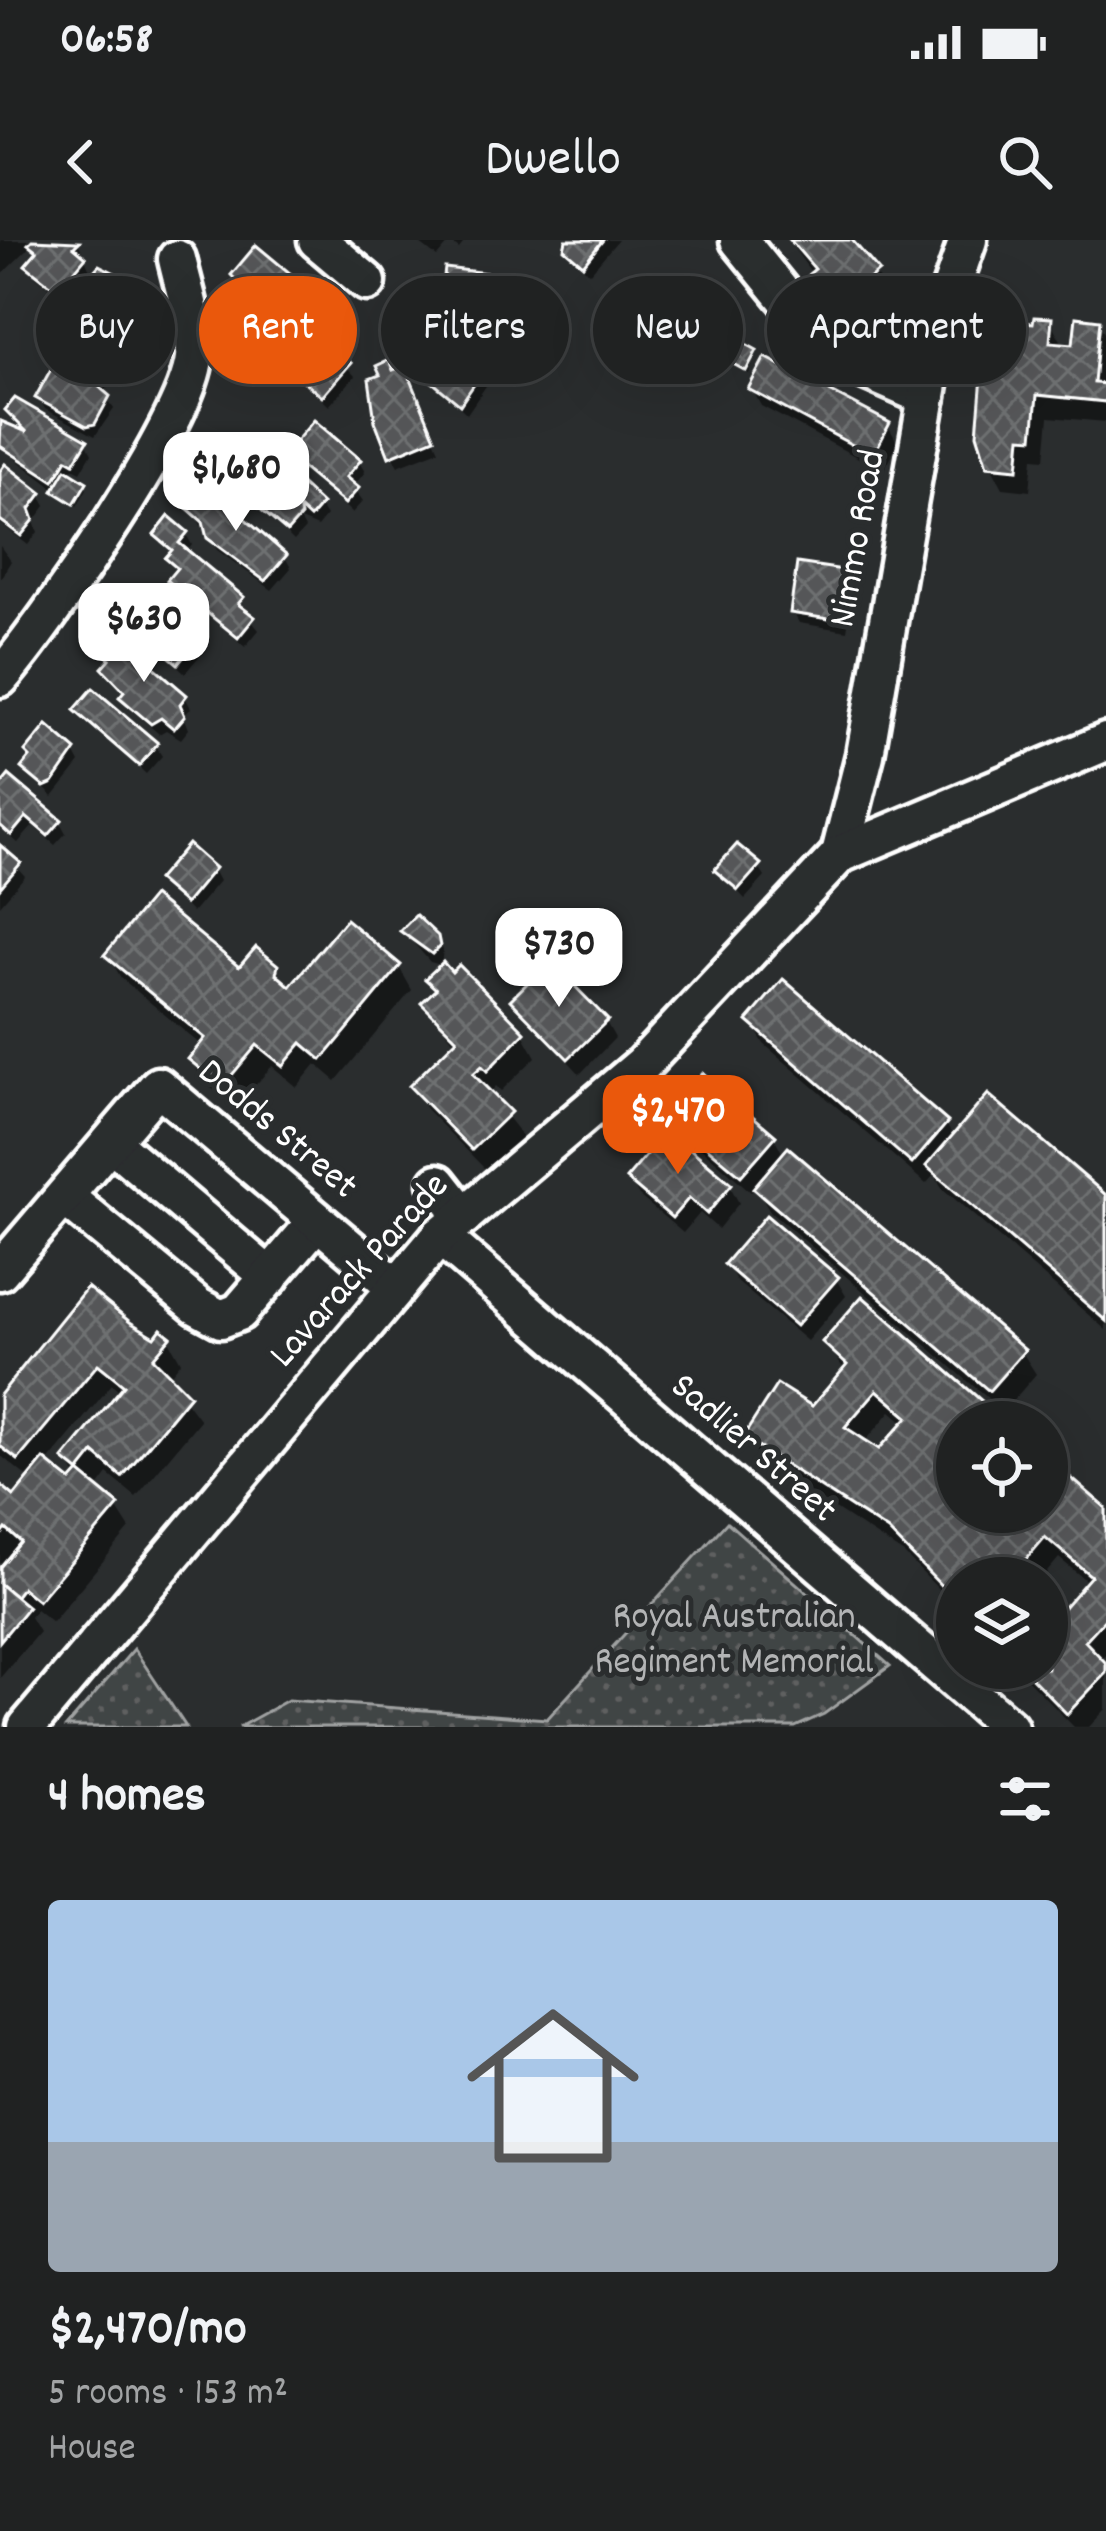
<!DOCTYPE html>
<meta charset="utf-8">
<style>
body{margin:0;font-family:Dekko,sans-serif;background:#2d2f2f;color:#f1f3f6;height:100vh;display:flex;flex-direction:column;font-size:45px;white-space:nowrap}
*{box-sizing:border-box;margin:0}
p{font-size:39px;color:#a2a4a5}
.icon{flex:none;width:66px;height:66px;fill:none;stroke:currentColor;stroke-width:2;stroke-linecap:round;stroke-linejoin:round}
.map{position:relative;height:1487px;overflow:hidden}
.side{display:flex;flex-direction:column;background:#202222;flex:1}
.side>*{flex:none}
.guide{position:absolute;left:36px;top:36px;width:1035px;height:108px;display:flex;gap:24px}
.controls{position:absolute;left:936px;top:1161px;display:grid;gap:24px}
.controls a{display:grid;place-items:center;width:132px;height:132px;border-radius:50%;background:#202222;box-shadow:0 12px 48px #0002,0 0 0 3px #3d3f40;font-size:60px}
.price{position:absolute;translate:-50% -102px;padding:0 27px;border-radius:24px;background:#fff;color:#222;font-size:39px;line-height:78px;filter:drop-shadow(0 3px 6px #0008)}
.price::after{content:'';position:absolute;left:50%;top:72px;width:36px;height:27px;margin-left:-18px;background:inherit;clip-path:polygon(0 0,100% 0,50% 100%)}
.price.selected{background:#ea580c;color:#fff}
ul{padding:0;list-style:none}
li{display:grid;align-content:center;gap:24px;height:636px;padding:0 48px}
li span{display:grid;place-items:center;height:372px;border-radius:12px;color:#555}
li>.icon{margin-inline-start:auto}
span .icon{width:216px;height:216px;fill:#fffc;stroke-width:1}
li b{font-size:51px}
h2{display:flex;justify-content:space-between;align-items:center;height:144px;padding:0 48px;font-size:51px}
.chip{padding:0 42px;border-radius:54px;background:#202222;box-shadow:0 12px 48px #0002,0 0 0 3px #3d3f40;font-size:42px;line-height:108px}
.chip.selected{background:#ea580c;color:#fff}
.status{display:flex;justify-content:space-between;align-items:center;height:84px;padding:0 60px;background:#202222;direction:ltr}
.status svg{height:33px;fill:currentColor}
header{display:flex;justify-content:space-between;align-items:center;height:156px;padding:0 48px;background:#202222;font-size:54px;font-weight:600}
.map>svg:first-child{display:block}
.park{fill:url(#park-dots);stroke:#a0a2a2;stroke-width:3}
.shadow{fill:#0007;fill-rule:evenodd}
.building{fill:url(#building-cross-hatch);stroke:#fff;stroke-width:3;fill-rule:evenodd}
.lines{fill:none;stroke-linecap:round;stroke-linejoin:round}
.minor-casing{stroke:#fff;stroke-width:45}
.minor{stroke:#2a2d2e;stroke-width:36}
.labels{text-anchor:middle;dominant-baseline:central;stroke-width:10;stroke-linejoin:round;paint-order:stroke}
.street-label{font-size:39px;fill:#fff;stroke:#2a2d2e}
.park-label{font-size:39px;fill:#b3b4b5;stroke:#2a2d2e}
</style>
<div class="status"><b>06:58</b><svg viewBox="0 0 49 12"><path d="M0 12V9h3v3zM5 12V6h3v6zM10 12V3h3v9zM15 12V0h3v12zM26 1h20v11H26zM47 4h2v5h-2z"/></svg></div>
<header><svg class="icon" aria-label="back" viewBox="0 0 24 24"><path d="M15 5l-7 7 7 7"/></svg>Dwello<svg class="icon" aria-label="search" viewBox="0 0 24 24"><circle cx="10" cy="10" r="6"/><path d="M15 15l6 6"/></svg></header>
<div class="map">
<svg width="1106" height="1487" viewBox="0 0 1106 1487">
<defs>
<pattern id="park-dots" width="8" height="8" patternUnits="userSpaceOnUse" patternTransform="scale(3)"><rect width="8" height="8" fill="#414445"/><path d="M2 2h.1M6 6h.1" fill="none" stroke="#5e6061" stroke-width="1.8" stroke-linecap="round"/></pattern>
<pattern id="building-cross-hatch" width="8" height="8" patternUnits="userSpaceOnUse" patternTransform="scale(3)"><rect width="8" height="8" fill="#555758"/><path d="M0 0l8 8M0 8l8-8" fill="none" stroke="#6e7071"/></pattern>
</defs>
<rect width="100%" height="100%" fill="#2a2d2e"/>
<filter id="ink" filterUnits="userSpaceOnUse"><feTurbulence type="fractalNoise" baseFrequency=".00833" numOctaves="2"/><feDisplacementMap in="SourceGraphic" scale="24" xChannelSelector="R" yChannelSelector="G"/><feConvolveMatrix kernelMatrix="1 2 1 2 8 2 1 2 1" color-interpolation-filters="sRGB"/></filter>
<g filter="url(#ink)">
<g class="park">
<polygon points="727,1282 890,1426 824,1474 795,1487 239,1487 288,1460 547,1479"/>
<polygon points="134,1409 186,1487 66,1487"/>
</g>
<g class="shadow">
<polygon points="0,0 77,0 90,30 65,60 35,36 29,25 37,15 32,5 0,36"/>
<polygon points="415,0 466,0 459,9 450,2 437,17"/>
<polygon points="564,0 618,0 590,33 574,20"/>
<polygon points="788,0 848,0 887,50 876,59 889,79 875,91 859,72 854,76 846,66 839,71"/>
<polygon points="115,36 139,120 106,122 114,136 104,154 114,169 95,196 45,169 39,158 69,127 85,123 89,116 80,104"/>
<polygon points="239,43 306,51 313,62 285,94 242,58"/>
<polygon points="528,52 534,75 517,73 511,105 492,103 487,82 451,72 444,61"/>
<polygon points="1050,81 1063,104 1076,107 1098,83 1106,96 1106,182 1049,177 1045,219 1033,218 1030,251 1003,248 990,224 1036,87"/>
<polygon points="333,96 339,107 334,113 355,136 329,166 285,123"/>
<polygon points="755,113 749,134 726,118"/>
<polygon points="489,120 496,131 467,174 423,131"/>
<polygon points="393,133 408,140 439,210 398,226 392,216"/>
<polygon points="752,149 888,186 898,203 883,231 761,166"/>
<polygon points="9,171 86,202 92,213 81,232 73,228 69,235 87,249 77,266 1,208 2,185 29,196"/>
<polygon points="289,214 359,222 365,232 353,247 363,261 352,273"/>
<polygon points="0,237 40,255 46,266 34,282 38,292 28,305 0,283"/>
<polygon points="255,263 319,265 326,276 317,287 300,280 305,289 294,301"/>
<polygon points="190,268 285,317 291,328 272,350 217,310"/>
<polygon points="186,294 192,305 186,313 248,370 245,373 259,390 245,407 170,340 178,331 169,318 173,314 157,296"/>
<polygon points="0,306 11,321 0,339"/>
<polygon points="848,334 854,345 847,391 799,383 793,372"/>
<polygon points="133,383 203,394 209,405 185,433"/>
<polygon points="106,428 185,457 191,468 184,476 189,489 181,499 166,490 159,494 129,468 125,453"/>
<polygon points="78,470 155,505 162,516 146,534"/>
<polygon points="74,512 80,523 53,557 25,528"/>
<polygon points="0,555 60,582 66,593 55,605 33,586 18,603 0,588"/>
<polygon points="0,609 25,636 0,665"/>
<polygon points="758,626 765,637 745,659 718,630"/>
<polygon points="213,630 219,641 192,673 161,640"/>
<polygon points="404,692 435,698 443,710 441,725 430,722"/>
<polygon points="108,715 240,731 275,727 287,748 399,727 412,750 336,841 316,824 297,847 272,826 236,868 204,842 191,819 202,806 121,738"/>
<polygon points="429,740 523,794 536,817 501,851 496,846 489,854 522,896 487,931 426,869 413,847 456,804 425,764 436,753"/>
<polygon points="513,761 606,782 615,798 580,834"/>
<polygon points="751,782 946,884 954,898 1106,959 1106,1090 943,949 934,935 926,944 764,804"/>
<path d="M672,874l102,23 10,19 238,196 14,22 -31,36 15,12h-63v90h90v-51l59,51v142l-6,7 6,6v42l-17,18h-15l-58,-59h31v-61l11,11 31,-35 -30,-25 -17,20h-85v30l-53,-54 -144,-94 -13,-23 65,-27 34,-38 -21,-30 167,72 6,-7 -228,-196 -14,-24 -5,5 -69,-61zM891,1171l15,13 -26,29 -16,-10z"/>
<polygon points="629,939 730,946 739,963 718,989 700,973 683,993 639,956"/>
<polygon points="727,1025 836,1039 846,1056 807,1101 737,1042"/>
<path d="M168,1099l13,23 -13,16 32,42 -64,77 -28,-23 -12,16 20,17 14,22 -78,93 -16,-13 -6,8 9,15 -39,46v-190l14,12 17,-20 -31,-25v-56zM112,1144l10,9 -56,66 11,19 -6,7 -25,-21z"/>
</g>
<g class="building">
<polygon points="32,0 79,2 74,7 86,17 58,51 25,25 37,11 28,4"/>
<polygon points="566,0 603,0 583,25 564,9"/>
<polygon points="790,0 852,0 879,31 866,42 882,60 864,76 847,57 843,61 834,51 828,56 809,34 815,29"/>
<polygon points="256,5 309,49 278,86 232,47 237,41 231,35"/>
<polygon points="99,25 117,34 122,79 128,78 135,109 108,116 77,105 69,69 87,50 82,45"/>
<polygon points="445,28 521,37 531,50 529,65 512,63 506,96 482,92 485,73 441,62"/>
<polygon points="1034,77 1052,78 1050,102 1073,104 1076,77 1100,80 1094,143 1106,144 1106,162 1037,155 1033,198 1021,197 1018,229 987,226 977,194 987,79 1033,83"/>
<polygon points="318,79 335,94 327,103 351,123 322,157 281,122"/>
<polygon points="458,86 492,118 460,165 420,132 419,122"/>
<polygon points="733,97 757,110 746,131 722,118"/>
<polygon points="74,113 110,123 97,145 110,156 95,184 87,186 35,158 56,120 68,124"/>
<polygon points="765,117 890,183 873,216 748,149"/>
<polygon points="389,120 393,130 403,126 409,135 435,198 389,217 375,181 369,139 380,135 376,126"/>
<polygon points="15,158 88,200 74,223 67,219 54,241 0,206 1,181 27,192 5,170"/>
<polygon points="314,180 361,220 346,237 359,248 345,264 285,214"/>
<polygon points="5,224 42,253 30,269 34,280 21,296 0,280 0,231"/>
<polygon points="66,229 87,242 74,264 53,251"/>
<polygon points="287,231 322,264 310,278 299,268 301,276 287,292 252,262"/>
<polygon points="206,245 287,315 265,341 207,298 203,282 187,268"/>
<polygon points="169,276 188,292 179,303 244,357 238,364 255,377 238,398 167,340 177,328 165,318 172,310 154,295"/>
<polygon points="797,323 850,331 842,381 790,373"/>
<polygon points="149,344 205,392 178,424 129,383 138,372 134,361"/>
<polygon points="118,396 187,455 180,464 185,476 174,489 161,478 151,484 119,457 124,451 102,428 110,419 103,413"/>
<polygon points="93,448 158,503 139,526 74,470"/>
<polygon points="47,485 76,510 53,543 44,547 21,528 30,517 25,512"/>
<polygon points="9,535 62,580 48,596 26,577 11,595 0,585 0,546"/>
<polygon points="188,604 215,628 185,664 157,640"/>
<polygon points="737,604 761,624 738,650 714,630"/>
<polygon points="0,605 21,623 0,648"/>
<polygon points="153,656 239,727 256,707 278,725 276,734 290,746 346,679 401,725 322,820 302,803 283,826 257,805 222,847 188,819 205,798 104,715"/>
<polygon points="416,675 438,696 440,706 432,714 400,691"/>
<polygon points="550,721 608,780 568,819 510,760"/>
<polygon points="443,722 452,732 459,725 525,792 487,831 482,826 473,834 511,872 472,910 409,846 457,799 421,763 436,749 425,739"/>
<polygon points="783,739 948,882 912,924 747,781"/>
<polygon points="703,833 776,896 741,936 668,874"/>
<polygon points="988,854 1106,955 1106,1081 926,926"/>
<polygon points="668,890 732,944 707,974 689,958 672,978 626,939"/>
<polygon points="788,907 1025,1110 989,1151 753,948"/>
<polygon points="766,975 839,1037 796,1086 724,1024"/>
<polygon points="87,1047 130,1082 155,1097 161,1089 171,1097 153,1118 190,1155 122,1237 94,1213 79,1232 63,1219 124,1145 98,1124 18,1220 0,1206 0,1155"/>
<path d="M862,1056l130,114 7,-9 26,21h-68v90h90v-55l59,51v110l-21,23 21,22v10l-39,41 -45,-46h25v-65l11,11 33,-38 -46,-39 -29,34 7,7h-66v24l-69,-71 -145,-94 34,-53 35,22 35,-41 -25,-23zM877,1150l31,27 -29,32 -34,-22z"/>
<polygon points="44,1219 71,1241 79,1232 119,1265 38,1361 22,1348 15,1357 0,1344 0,1327 21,1302 6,1289 0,1297 0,1244 14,1256"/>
<polygon points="0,1344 28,1367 0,1401"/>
</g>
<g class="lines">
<g class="minor-casing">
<g id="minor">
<polyline points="317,0 367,42"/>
<polyline points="739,0 833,116 927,157"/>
<path d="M0,438c47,-55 187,-254 194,-320 3,-32 -10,-68 -17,-99"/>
<polyline points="840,614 865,515 940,80 968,0"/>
<polyline points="111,902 270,1037"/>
<polyline points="438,943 464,976"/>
<polyline points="65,957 197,1066 221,1079 239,1072 317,981"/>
<polyline points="440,996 1009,1487"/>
<polyline points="0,1031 158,846 396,1047"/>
<polyline points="27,1487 440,996 642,825 840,614 1106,502"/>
</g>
</g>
<use href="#minor" class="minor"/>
</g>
</g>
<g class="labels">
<g class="street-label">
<text transform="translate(860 299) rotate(-80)">Nimmo Road</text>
<text transform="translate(276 891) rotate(40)">Dodds Street</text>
<text transform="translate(361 1032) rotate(-48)">Lavarack Parade</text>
<text transform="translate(752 1210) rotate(41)">Sadlier Street</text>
</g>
<g class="park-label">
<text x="734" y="1379">Royal Australian<tspan x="734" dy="45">Regiment Memorial</tspan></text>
</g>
</g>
</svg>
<div class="controls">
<a><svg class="icon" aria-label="locate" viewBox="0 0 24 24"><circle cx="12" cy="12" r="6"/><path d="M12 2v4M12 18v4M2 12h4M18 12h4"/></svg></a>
<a><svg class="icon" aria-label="layers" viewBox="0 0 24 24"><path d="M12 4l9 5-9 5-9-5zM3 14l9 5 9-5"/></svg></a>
</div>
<b class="price" style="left:236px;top:294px">$1,680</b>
<b class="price" style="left:144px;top:445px">$630</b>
<b class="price" style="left:559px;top:770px">$730</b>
<b class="price selected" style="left:678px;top:937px">$2,470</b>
<div class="guide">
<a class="chip">Buy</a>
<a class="chip selected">Rent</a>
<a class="chip">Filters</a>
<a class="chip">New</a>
<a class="chip">Apartment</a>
</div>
</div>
<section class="side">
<h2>4 homes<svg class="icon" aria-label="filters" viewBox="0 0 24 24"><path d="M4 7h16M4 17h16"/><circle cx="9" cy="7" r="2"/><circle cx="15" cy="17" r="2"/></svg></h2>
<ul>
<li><span style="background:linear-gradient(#a9c7e8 65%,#9aa5b1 0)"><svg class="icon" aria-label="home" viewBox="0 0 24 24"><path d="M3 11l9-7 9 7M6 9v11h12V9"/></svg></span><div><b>$2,470/mo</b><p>5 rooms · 153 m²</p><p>House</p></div></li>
</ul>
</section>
